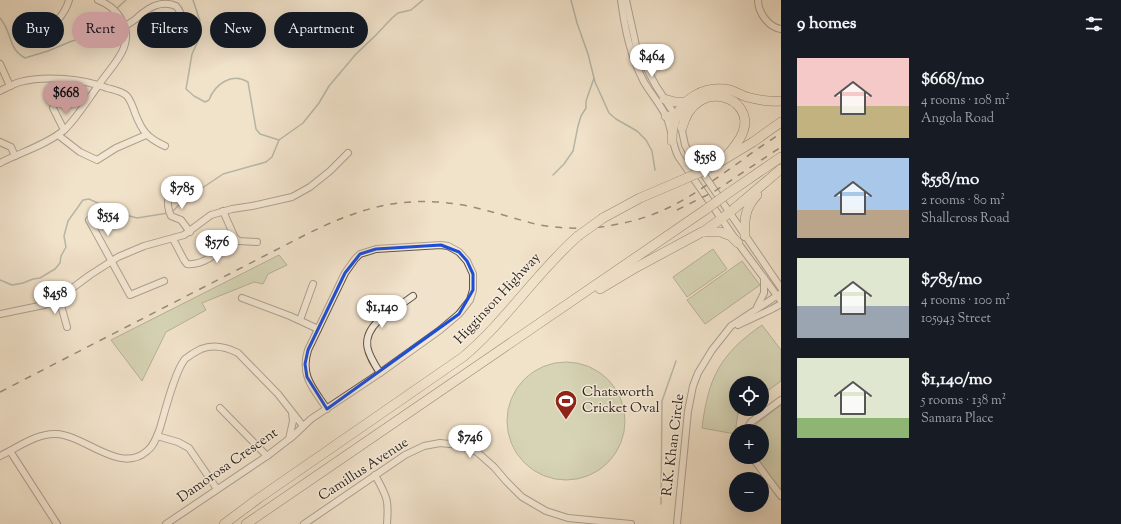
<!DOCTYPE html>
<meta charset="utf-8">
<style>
body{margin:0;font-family:"Sorts Mill Goudy",serif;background:#242831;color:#f1f3f6;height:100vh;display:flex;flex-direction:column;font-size:15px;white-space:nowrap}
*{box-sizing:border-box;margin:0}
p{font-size:13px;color:#9ea1a6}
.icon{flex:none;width:22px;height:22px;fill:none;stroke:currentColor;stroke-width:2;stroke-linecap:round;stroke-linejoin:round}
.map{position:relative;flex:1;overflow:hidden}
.side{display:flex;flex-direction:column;background:#171b24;width:340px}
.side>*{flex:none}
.hud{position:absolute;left:12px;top:12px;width:380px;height:36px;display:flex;gap:8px}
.tools{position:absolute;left:729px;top:376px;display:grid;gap:8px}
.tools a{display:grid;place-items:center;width:40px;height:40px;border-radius:50%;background:#171b24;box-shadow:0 4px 16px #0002;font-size:20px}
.price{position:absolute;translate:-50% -34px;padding:0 9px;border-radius:14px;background:#fff;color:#222;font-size:13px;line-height:26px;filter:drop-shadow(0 1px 2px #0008)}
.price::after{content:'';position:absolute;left:50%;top:24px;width:12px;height:9px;margin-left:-6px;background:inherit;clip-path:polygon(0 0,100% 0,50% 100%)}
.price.current{background:#c59692;color:#111}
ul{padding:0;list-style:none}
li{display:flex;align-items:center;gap:12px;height:100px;padding:0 16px}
li span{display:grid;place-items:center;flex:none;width:112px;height:80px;border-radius:0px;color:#555}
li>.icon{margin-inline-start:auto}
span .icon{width:48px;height:48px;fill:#fffc;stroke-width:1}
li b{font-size:17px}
h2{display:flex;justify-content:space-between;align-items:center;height:48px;padding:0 16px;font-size:17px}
.pill{padding:0 14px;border-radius:18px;background:#171b24;box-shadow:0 4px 16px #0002;font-size:14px;line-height:36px}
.pill.current{background:#c59692;color:#111}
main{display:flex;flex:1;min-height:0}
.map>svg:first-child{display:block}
.green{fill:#b5c49b;stroke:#72745a}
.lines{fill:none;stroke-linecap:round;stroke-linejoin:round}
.stream{stroke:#6f8075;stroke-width:1.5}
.minor-casing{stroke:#5f5346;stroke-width:8}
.highway-casing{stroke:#2e2319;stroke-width:10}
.minor{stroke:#f6ecdd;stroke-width:6}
.highway{stroke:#f1e2cb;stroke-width:9}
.rail{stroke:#2e2319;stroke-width:1.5;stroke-dasharray:7 7;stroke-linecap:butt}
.highway-bridge-casing{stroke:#2e2319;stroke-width:10;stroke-linecap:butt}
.highway-bridge{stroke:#f1e2cb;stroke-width:9}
.marked{fill:none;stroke:#1d4ed8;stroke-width:3;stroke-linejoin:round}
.labels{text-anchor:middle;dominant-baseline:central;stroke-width:3;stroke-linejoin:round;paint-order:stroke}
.street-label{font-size:14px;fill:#2e2319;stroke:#f6ecdd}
.poi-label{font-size:14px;fill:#2e2319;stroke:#f6ecdd;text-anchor:start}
</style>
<main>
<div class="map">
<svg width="781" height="524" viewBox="0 0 781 524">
<rect width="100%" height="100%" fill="#f1e2cb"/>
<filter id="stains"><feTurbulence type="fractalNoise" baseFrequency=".005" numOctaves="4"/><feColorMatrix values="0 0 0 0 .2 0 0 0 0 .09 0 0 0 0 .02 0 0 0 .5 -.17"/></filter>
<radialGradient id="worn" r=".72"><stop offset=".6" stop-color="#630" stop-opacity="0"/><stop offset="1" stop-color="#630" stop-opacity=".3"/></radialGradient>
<g class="green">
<polygon points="713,249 727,269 687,297 673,277"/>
<polygon points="279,255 287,265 268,274 263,284 254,282 202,303 206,310 166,332 142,381 111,340"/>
<polygon points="742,261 760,285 705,324 687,300"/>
<path d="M762,325l19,25v31l-19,14v-12h-26v26h7l-5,4 -3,21 -33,-6c6,-50 18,-74 60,-103z"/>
<circle cx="566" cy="421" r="59"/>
<polygon points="781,405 781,491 756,457 762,457 762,431 749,431 751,428"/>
</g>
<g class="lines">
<g class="stream">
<path d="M193,0l7,21 -2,20 -6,13 -6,35 8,7 11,6 4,-2c6,-16 23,-28 39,-18l8,47 4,5 19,6"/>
<polyline points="571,0 577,23 588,54 595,82 609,113 616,119 637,131 646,140 652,151 655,170"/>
<polyline points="116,9 126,0"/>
<path d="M0,18c13,15 7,30 25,40l23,-7 24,-10 13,-3 28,-26"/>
<polyline points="553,175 564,164 573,151 578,126 581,116 586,108 586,101 594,78"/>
<polyline points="172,212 183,201 223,174 266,162 272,157 279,140 303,123 319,103 329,86 356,54 376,35 392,18 398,13 411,10 423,0"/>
<polyline points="0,280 12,285 23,283 33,279 40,278 55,269 60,263 61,256 66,247 64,236 68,221 83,200 89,199 100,204 111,211 137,218 168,213"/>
<polyline points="661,504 662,401 676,361"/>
</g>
<g class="minor-casing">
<g id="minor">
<path d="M621,0c4,29 9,56 23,82 7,12 17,23 23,36 5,12 5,26 11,38l60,87 43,58"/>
<polyline points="626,0 637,50 656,86 677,118"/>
<path d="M758,0c0,12 10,27 23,29"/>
<path d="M125,26c5,-3 9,-5 13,-9 11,-10 23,-17 38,-11 5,5 6,11 5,18l-8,11 -10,7"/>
<path d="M20,34c4,1 8,3 12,2 17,-3 33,-21 37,-36"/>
<polyline points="0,64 10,86"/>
<path d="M0,91c6,-3 13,-7 20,-9 25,-7 63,-3 87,6 7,2 15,3 20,8 4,5 6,11 8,17 7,18 12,25 30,33"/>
<polyline points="53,108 64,130"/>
<polyline points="681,126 685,145 689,153 781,288"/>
<polyline points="58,135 80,152 97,160 116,148 146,135"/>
<polyline points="0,142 11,147 15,156"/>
<path d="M0,163c21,-11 44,-17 63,-32 11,-9 26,-33 35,-45 14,-21 39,-41 23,-67 -5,-9 -13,-15 -23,-19"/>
<path d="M182,189l-13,8c-2,5 -1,13 2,19l10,4 9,12"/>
<polyline points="89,220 130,295 164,281"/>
<polyline points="235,238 239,241 257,242"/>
<path d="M173,239l11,21 3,4c19,2 34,-15 48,-26l-12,-27"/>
<polyline points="59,298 67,327"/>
<polyline points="242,298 290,316 318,329"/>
<polyline points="757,307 764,293 764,278"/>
<polyline points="0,314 44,305 51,302 59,298 90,275 118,257 144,246 184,235 211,215 232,209 252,206 292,197 310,187 330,171 348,153"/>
<polyline points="300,320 313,284"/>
<polyline points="738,325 772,309 781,304"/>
<path d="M380,373c-12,-19 -21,-33 -2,-52l35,-25"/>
<polyline points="220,408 267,456"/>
<polyline points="746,431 751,422 781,400"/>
<polyline points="157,436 178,442 189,448 217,489"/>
<polyline points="289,439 293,421 292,413"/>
<polyline points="10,451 57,524"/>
<path d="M0,456c17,-8 37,-23 56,-22 29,1 64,41 91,17 7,-5 10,-15 13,-23 5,-17 15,-57 25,-69 5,-4 10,-7 16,-10 13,-5 25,-2 37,4l40,41 25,32"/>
<polyline points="752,457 781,496"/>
<path d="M375,475c12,22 14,24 12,49"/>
<path d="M166,524l101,-68 26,-20 18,-17 69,-46 60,-43 19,-16 11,-14 3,-10v-16l-6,-13 -8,-9 -11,-6 -7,-1 -65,4 -16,5 -5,5 -10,14 -37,77c-8,26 5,38 19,59"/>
<polyline points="304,524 405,455 424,446 440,443 459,445 477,452 494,467 506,481 522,497 546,511 568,518 631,524"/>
<polyline points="677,524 688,411 693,386 698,373 712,350 731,326 781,293"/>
</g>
</g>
<g class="highway-casing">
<g id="highway">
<polyline points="664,99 675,102 686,102"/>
<polyline points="666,116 676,117 681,115"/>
<path d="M682,128c14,-53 74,-31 61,4 -4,11 -13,20 -20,28"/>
<path d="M672,141c0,-6 0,-12 2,-18 7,-25 31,-38 56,-33 6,2 11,5 17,7 11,3 22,5 34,4"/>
<polyline points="710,168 753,142 781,122"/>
<polyline points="730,192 781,157"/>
<polyline points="603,218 640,198 682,180"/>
<polyline points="703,232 729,213 781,169"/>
<path d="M745,236c-1,-17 0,-28 12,-41"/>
<polyline points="600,289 637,267 702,232 721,232 731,236 738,243"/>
<path d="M224,524l35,-26 204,-141c43,-36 73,-84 115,-121"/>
<polyline points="246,524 705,210"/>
</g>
</g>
<use href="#minor" class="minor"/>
<use href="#highway" class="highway"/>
<g class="rail">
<polyline points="677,210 715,191 781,147"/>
<path d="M0,392l305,-157c56,-28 100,-41 163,-29 23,5 45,12 67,18 25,5 53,6 78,1 55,-9 85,-34 128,-64 13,-10 27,-19 40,-28"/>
</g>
<g class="highway-bridge-casing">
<g id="highway-bridge">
<polyline points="682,180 710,168"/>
<polyline points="705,210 730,192"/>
<polyline points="578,236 603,218"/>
</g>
</g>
<use href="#highway-bridge" class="highway-bridge"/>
</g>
<path d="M0 0H781V524H0ZM441,245l18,7 8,9 6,13v16l-14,24 -132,95 -20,-32 -2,-13 3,-14 37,-77 15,-19 16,-5z" fill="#f1e2cb" fill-opacity=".55" fill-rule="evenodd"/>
<path class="marked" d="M441,245l18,7 8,9 6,13v16l-14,24 -132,95 -20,-32 -2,-13 3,-14 37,-77 15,-19 16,-5z"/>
<defs>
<g id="stadium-pin" transform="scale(1.15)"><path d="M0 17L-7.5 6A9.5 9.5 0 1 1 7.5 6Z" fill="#8f2418" stroke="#f6ecdd"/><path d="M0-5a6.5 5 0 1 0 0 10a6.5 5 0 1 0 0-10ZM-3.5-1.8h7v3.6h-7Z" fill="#fff"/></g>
</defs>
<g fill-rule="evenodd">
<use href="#stadium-pin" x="566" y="401"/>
</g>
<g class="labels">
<g class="street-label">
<text transform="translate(498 299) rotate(-47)">Higginson Highway</text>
<text transform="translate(674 445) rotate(-83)">R.K. Khan Circle</text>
<text transform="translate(228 466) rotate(-35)">Damorosa Crescent</text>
<text transform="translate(364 470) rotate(-33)">Camillus Avenue</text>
</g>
<g class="poi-label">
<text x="582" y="393">Chatsworth<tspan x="582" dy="16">Cricket Oval</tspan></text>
</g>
</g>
<rect width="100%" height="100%" filter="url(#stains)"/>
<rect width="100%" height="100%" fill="url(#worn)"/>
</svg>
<div class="tools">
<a><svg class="icon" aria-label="locate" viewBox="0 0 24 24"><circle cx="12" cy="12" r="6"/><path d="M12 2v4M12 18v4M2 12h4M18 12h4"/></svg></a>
<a>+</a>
<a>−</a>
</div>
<b class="price" style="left:652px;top:78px">$464</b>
<b class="price current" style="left:66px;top:115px">$668</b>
<b class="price" style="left:705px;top:179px">$558</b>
<b class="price" style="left:182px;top:210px">$785</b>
<b class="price" style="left:108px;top:237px">$554</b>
<b class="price" style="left:217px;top:264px">$576</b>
<b class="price" style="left:55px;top:315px">$458</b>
<b class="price" style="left:382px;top:329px">$1,140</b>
<b class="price" style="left:470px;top:459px">$746</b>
<div class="hud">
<a class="pill">Buy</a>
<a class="pill current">Rent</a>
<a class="pill">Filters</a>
<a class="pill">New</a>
<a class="pill">Apartment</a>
</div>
</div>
<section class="side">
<h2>9 homes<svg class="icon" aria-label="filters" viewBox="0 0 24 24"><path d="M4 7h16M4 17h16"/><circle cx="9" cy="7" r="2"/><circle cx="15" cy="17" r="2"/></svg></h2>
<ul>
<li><span style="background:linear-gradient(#f6c9c9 60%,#c2b280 0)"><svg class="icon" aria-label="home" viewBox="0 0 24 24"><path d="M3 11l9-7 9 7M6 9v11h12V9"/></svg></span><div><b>$668/mo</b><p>4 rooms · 108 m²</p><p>Angola Road</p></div></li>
<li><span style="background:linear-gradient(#a9c7e8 65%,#b9a48a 0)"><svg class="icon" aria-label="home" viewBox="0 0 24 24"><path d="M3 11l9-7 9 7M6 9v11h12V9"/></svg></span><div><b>$558/mo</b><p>2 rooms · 80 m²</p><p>Shallcross Road</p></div></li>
<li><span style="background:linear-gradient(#dfe7d0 60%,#9aa5b1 0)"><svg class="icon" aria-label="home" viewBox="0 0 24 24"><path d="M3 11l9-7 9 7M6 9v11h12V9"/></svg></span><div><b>$785/mo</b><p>4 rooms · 100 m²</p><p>105943 Street</p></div></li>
<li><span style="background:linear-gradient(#dfe7d0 75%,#8fb573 0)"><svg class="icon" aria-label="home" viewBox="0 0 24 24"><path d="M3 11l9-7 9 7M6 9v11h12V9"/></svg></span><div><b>$1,140/mo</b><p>5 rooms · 138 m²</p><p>Samara Place</p></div></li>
</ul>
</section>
</main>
